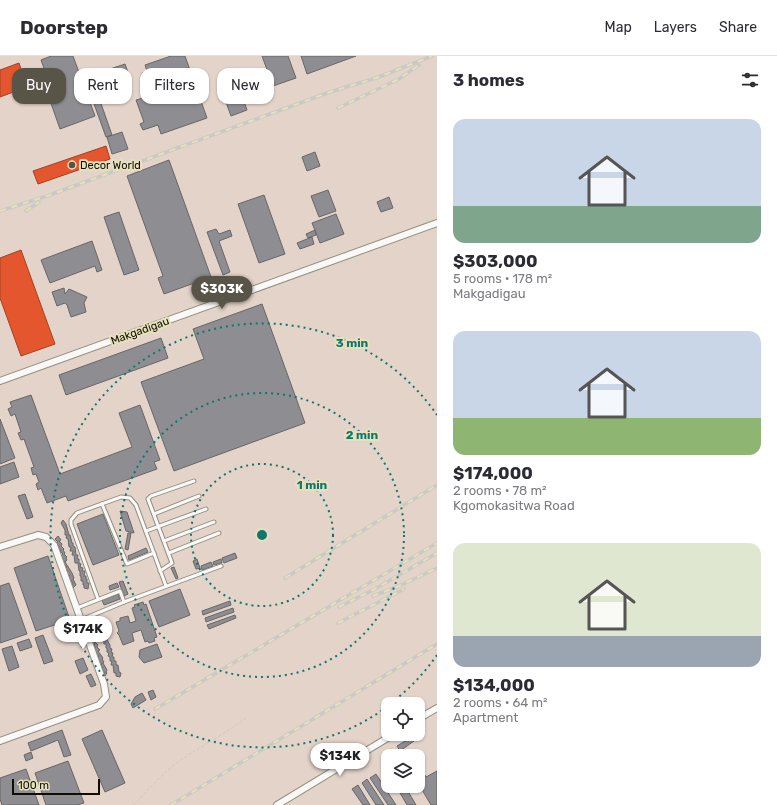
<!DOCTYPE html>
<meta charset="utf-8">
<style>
body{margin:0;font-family:Rubik,sans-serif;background:#f2f2f3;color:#2b2b33;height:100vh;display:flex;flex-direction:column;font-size:15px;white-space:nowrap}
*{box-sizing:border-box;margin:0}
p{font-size:13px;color:#7c7c81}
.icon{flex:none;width:22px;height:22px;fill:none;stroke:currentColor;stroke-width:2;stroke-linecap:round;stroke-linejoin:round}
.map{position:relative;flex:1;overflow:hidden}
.details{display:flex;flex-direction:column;background:#fff;width:340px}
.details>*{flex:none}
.banner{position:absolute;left:12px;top:12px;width:365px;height:36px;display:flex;gap:8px}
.controls{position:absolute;left:381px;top:641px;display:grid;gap:8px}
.controls a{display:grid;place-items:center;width:44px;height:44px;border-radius:8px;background:#fff;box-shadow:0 1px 3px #0004;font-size:20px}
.scale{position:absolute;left:12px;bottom:10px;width:88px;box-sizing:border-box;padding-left:4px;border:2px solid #100d03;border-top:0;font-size:11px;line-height:14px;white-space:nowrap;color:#100d03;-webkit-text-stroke:3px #e7e0bd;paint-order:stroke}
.price{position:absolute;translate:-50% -34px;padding:0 9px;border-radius:14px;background:#fff;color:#222;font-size:13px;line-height:26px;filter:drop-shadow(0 1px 2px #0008)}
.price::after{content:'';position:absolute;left:50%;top:24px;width:12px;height:9px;margin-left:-6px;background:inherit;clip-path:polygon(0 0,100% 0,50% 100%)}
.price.active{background:#585548;color:#fff}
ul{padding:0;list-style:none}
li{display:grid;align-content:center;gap:8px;height:212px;padding:0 16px}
li span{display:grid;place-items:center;height:124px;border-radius:12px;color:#555}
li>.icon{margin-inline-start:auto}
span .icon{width:72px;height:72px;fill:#fffc;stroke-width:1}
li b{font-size:17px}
h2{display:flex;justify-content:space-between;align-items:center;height:48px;padding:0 16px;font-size:17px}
.tag{padding:0 14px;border-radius:12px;background:#fff;box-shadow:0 1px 3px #0004;font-size:14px;line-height:36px}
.tag.active{background:#585548;color:#fff}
header{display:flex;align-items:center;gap:24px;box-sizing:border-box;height:56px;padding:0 20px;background:#fff;border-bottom:1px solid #e1e1e2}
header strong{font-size:19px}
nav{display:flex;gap:22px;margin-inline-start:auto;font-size:14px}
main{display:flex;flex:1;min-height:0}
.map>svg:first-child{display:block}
.industrial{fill:#e3d3c9;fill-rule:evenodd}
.shops{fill:#e4572e;stroke:#a44121}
.industry{fill:#8d8d92;stroke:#686767}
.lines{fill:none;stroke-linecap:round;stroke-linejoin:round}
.lane-casing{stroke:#918f80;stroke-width:5}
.street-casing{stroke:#918f80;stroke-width:8}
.path{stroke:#cccbc5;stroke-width:1;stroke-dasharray:3 2;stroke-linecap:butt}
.lane{stroke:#faf9f7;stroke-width:3}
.street{stroke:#faf9f7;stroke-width:6}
.rail-casing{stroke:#cacac4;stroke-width:3.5}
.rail{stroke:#e7e0bd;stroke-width:2;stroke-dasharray:6;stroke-linecap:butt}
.ring{fill:none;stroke:#0f766e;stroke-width:2;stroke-dasharray:2 4}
.poi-dot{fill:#585548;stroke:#e7e0bd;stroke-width:1.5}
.labels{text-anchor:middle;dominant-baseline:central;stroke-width:4;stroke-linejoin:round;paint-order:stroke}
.poi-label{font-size:11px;fill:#100d03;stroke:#e7e0bd;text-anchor:start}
.street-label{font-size:11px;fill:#100d03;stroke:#e7e0bd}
.centre{fill:#0f766e;stroke:#e7e0bd;stroke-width:2}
.ring-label{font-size:12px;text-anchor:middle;font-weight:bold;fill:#0f766e;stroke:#e7e0bd;stroke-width:4;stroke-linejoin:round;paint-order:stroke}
</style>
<header>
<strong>Doorstep</strong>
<nav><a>Map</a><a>Layers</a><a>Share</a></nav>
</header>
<main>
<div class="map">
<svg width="437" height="749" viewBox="0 0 437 749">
<rect width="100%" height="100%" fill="#dddac7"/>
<path class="industrial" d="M0,0h437v749h-437zM388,648h30v30h-30zM388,700h30v30h-30z"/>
<g class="shops">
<polygon points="19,7 27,31 0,41 0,14"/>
<polygon points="106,90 110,103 38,128 33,115"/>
<polygon points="21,194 55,288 21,300 0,242 0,202"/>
</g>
<g class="industry">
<polygon points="51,0 73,0 95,60 60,73 47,36 52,34 41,4"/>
<polygon points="171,0 185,0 207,62 161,78 158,69 143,74 140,68 144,66 136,44 143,42 141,35 147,33 142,17 147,15 145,9"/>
<polygon points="262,0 288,0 296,22 273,30"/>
<polygon points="301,0 356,0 307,18"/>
<polygon points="125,8 129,19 99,29 95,18"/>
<polygon points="233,15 236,20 228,23 226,17"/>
<polygon points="95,22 98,29 90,32 87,25"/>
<polygon points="236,22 247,54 231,60 219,27"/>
<polygon points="102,29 104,37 98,39 112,79 106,81 89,34"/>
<polygon points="122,76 128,93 112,98 107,81"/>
<polygon points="315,96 320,110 307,115 302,101"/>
<polygon points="169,104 211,221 164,238 158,222 163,220 127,120"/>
<polygon points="328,134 336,155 319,161 311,140"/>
<polygon points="264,139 285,198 259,207 238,148"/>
<polygon points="389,141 393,152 381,156 377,146"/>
<polygon points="119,156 139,214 124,219 104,161"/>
<polygon points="336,158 344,178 320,187 312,167"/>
<polygon points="216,173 219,178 230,174 232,180 219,185 230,216 223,219 207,176"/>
<polygon points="315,174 316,179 308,182 306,178"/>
<polygon points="312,181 314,188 300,193 297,187"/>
<polygon points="92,185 102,214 97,216 95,210 50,227 41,204"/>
<polygon points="64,232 65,238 69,233 87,241 84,247 86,256 71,261 67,249 65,247 57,250 52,236"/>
<polygon points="262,248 305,367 174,415 141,326 204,303 193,273"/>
<polygon points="161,282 168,302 66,339 59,319"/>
<polygon points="31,339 60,418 132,391 119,357 140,349 160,404 154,406 157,413 68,445 66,440 47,447 41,432 38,434 36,428 39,426 36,418 33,419 31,412 34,411 24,383 21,384 18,377 21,376 15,358 11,360 8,353 12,351 10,346"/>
<polygon points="0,363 15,402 0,408"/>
<polygon points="14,406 19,421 0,428 0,411"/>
<polygon points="25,438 33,461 27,463 18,440"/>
<polygon points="120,455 127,456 134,477 126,475"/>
<polygon points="103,458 119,499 93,509 77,468"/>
<polygon points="63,464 66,468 69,479 70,479 72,487 73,487 73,490 75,491 76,499 78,499 77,503 79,503 79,507 81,508 80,511 83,512 82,515 85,515 84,520 86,520 86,523 87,523 87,527 89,527 88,533 84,532 84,529 83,529 83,525 81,525 81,520 80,520 80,515 79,515 78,507 75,507 74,499 72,499 73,495 70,495 71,491 69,491 68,483 66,482 67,479 65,479 65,474 61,467"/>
<polygon points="128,477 131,477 128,494 125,493"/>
<polygon points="58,480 61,484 59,485 62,488 61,490 64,493 63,494 65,497 64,498 67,501 66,502 67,504 65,506 72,517 74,522 73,523 76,529 73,532 71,530 73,528 69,521 70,520 67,517 68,515 65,512 67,511 64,508 65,506 61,500 63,498 60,495 61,494 58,492 59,490 56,487 58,486 55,483"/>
<polygon points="146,492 148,496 129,504 128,500"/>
<polygon points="235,497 237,502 224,507 222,502"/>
<polygon points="48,500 70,564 36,575 14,512"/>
<polygon points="197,503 200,512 196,513 193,505"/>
<polygon points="221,503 222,507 214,509 213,506"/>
<polygon points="211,506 213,510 202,514 201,510"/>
<polygon points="174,511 178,522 176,523 171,512"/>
<polygon points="123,525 128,538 124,540 119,526"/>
<polygon points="9,527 27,578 0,587 0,530"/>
<polygon points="117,527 119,531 110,534 109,530"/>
<polygon points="180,533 190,559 159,571 149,545"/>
<polygon points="118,538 120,543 104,549 102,544"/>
<polygon points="230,545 231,549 203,559 202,555"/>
<polygon points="143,546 144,549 146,548 157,581 154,582 155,585 149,587 148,585 145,586 141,574 132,577 134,585 123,589 119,579 117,577 119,575 116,566 120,565 120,562 128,560 130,567 136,565 132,552 135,551 134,549"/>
<polygon points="233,552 234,556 206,566 205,562"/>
<polygon points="235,559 236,562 209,573 207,569"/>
<polygon points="100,571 105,572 105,579 107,579 107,584 110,589 110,592 112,593 111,596 113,597 112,601 114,601 114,605 116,605 116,609 118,609 119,616 121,617 120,621 116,620 116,617 114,617 113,609 111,609 112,605 110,605 110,601 108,600 109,597 107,596 107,592 106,592 106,588 104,588 103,580 101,580 101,576 99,576"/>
<polygon points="43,579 53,605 44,608 35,582"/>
<polygon points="93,579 95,581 94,582 97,585 95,586 98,589 97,591 100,594 98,595 103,602 102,603 104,606 103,607 107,614 106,616 107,617 105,620 104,618 105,617 102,613 103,612 101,609 102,608 97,602 99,600 94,593 96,592 94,589 95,588 92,584 94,583 91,580"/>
<polygon points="29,583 32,591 20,595 17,587"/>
<polygon points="157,588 162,601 144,607 139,601 140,594"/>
<polygon points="12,590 19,611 9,615 2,593"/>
<polygon points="83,602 88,614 80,618 75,605"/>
<polygon points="91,618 96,629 91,631 86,620"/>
<polygon points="153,634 156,641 151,644 148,636"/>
<polygon points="142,637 146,644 133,652 131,648 135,641"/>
<polygon points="62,674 71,699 64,701 58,684 31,695 28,687"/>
<polygon points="102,674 125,727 105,736 82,683"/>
<polygon points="412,681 414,685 400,695 397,690"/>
<polygon points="31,696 33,702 26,705 24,699"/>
<polygon points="68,705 84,747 77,749 46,749 35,717"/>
<polygon points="26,713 39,749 2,749 0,743 0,722"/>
<polygon points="437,715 437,749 431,749 418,727 418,721 424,718 426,721"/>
<polygon points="376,718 396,749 388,749 370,722"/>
<polygon points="367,723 384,749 376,749 362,727"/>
<polygon points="358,729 370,749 363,749 352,733"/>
<polygon points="396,730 405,730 416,749 407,749"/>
</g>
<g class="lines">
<g class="lane-casing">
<g id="lane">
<polyline points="102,448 127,508 154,497"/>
<polyline points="154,458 199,440"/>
<polyline points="146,475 206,453"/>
<polyline points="164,485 214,466"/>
<polyline points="169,497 219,477"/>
<polyline points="160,515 172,507 148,443 151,440 194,425"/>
<polyline points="98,543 71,468 71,464 77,457 121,441 130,442 136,449 166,530"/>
<polyline points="77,552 120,535 124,546"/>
<polyline points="81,564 124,546 221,510"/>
</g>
</g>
<g class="street-casing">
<g id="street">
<polyline points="0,325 437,167"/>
<polyline points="0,491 38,479 46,481 54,489 104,628 106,641 99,649 0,685"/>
<polyline points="418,663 437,652"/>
<polyline points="277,749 394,678"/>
</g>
</g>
<path class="path" d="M133,749c14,-12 25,-28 40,-39 23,-18 50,-30 73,-48"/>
<use href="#lane" class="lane"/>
<use href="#street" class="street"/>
<g class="rail-casing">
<g id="rail">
<polyline points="338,52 399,23 419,9"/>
<polyline points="0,155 47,140 330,36 376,22 432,0"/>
<polyline points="26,155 39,146"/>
<polyline points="285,522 437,429"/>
<polyline points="373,540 399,530 437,512"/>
<polyline points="339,551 375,533 437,497"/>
<polyline points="338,567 404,533"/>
<polyline points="155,653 437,487"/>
<polyline points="171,749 437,588"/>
</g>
</g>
<use href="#rail" class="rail"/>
</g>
<g class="ring">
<circle cx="262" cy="479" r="71"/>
<circle cx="262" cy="479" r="142"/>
<path d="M437 599A212 212 0 0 1 391 647M387 651A212 212 0 1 1 437 359"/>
</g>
<circle class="poi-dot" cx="72" cy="109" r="4"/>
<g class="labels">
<g class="poi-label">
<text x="80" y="109">Decor World</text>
</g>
<g class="street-label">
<text transform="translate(140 275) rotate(-20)">Makgadigau</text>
</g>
</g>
<circle cx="262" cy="479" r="6" class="centre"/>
<g class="ring-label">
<text x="352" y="291">3 min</text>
<text x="362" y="383">2 min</text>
<text x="312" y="433">1 min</text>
</g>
</svg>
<div class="controls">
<a><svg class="icon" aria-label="locate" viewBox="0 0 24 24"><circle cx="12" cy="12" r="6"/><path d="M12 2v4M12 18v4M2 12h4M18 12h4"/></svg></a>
<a><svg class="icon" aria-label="layers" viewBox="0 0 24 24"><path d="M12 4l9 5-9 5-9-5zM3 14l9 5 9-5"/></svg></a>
</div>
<div class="scale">100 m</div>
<b class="price active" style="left:222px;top:254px">$303K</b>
<b class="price" style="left:83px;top:594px">$174K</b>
<b class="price" style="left:340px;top:721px">$134K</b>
<div class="banner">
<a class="tag active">Buy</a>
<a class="tag">Rent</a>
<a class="tag">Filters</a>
<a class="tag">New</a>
</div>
</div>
<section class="details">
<h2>3 homes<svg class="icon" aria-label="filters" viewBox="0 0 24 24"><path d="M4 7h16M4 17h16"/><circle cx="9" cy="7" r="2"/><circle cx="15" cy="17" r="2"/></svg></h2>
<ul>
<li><span style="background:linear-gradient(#c9d6e8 70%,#7fa58c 0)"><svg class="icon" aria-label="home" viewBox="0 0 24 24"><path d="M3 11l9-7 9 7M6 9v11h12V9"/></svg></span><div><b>$303,000</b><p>5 rooms · 178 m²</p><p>Makgadigau</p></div></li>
<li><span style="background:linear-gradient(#c9d6e8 70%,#8fb573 0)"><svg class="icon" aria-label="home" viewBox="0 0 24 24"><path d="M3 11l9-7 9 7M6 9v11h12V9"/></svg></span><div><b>$174,000</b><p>2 rooms · 78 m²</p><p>Kgomokasitwa Road</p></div></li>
<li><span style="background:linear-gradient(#dfe7d0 75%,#9aa5b1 0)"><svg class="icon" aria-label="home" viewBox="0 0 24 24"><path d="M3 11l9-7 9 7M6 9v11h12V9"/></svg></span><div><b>$134,000</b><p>2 rooms · 64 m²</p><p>Apartment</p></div></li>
</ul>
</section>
</main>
